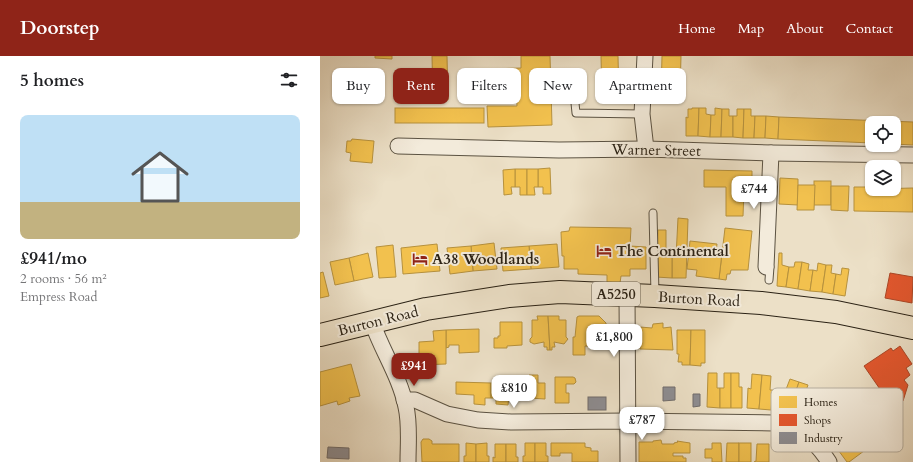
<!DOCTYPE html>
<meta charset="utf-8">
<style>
body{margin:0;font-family:Cardo,serif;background:#f2f2f2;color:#202124;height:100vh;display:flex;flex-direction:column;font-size:15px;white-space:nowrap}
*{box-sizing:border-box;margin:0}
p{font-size:13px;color:#757577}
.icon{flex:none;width:22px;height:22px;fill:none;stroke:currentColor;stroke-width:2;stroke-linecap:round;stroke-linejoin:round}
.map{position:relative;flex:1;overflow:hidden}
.panel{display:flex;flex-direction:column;background:#fff;width:320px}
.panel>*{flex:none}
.hud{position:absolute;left:12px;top:12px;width:380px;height:36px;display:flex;gap:8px}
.buttons{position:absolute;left:545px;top:60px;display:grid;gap:8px}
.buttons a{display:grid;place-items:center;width:36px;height:36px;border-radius:8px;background:#fff;box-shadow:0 1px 3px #0004;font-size:20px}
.price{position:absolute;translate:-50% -34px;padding:0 9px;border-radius:8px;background:#fff;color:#222;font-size:13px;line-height:26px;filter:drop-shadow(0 1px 2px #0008)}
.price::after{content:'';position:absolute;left:50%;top:24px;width:12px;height:9px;margin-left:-6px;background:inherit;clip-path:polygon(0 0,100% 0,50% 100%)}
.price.on{background:#8f2418;color:#fff}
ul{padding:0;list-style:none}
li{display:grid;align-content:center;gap:8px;height:212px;padding:0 20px}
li+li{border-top:1px solid #e0e0e0}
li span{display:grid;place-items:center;height:124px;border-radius:8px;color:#555}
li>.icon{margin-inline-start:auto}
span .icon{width:72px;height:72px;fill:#fffc;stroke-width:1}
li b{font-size:17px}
h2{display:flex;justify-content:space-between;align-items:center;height:48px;padding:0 20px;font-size:17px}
.chip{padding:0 14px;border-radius:8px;background:#fff;box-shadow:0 1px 3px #0004;font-size:14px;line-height:36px}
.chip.on{background:#8f2418;color:#fff}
header{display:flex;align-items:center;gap:24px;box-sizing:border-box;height:56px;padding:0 20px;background:#8f2418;color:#fff}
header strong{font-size:19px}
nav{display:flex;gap:22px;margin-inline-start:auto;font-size:14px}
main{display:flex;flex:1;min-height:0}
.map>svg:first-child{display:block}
.homes{fill:#f2c14e;stroke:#b6913d}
.shops{fill:#e4572e;stroke:#ac4726}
.industry{fill:#8d8d92;stroke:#706d6c}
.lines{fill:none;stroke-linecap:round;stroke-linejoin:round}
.lane-casing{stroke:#5b5242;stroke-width:9}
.street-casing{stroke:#5b5242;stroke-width:17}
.primary-casing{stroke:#2b2215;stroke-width:24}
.lane{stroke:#f3ebdb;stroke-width:7}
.street{stroke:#f3ebdb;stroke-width:15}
.primary{stroke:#ece0c7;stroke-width:22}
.labels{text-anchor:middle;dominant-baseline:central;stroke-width:4;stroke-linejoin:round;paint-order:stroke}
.shield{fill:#f3ebdb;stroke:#675e50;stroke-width:1}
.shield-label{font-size:14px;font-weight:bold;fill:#2b2215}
.street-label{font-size:15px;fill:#2b2215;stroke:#f3ebdb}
.poi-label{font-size:15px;font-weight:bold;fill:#2b2215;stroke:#f3ebdb;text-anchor:start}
.key{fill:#f3ebdb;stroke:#b7afa0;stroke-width:1}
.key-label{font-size:11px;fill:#2b2215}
</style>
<header>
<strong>Doorstep</strong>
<nav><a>Home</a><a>Map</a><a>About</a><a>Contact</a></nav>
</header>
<main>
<section class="panel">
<h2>5 homes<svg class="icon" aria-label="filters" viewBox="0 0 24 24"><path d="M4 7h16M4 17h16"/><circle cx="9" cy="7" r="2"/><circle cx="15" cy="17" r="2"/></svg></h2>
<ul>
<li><span style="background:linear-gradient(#bfe0f5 70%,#c2b280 0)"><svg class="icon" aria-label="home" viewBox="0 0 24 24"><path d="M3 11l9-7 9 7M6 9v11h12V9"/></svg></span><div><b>£941/mo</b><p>2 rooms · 56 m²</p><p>Empress Road</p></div></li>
</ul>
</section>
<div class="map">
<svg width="593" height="406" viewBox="0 0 593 406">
<rect width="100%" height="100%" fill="#ece0c7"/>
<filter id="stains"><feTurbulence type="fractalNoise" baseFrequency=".005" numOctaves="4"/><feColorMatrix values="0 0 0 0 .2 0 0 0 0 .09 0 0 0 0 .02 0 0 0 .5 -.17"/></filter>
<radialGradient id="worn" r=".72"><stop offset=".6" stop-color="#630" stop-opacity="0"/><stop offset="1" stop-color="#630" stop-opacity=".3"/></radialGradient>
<g class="homes">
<polygon points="55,0 72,0 72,3 55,2"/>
<polygon points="112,0 127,0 128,44 113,45"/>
<polygon points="201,0 230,0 232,69 168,71 167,50 197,50 196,34 171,35 170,13 201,12"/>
<polygon points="281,0 298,0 299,43 282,44"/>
<polygon points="342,0 361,0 360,38 341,38"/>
<rect x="75" y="52" width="89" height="15"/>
<polygon points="372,52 379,52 378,80 366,80 366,61 368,62 368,53 372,53"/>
<polygon points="379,52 386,52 386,58 391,59 390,81 378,80"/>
<polygon points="395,52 402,53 401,81 390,81 391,59 395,59"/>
<polygon points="402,53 409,53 409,60 413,60 413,81 401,81"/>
<polygon points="417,53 424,53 423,82 413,81 413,60 417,60"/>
<polygon points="424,53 431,53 431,60 435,60 434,82 423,82"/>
<polygon points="435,60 446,60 445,82 434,82"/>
<polygon points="446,60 459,61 458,83 445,82"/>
<polygon points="459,61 593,66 593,89 574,88 574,67 552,67 552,87 458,83"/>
<polygon points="32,83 54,85 52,107 30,105 31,97 26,96 27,85 31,85"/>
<polygon points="230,112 231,138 223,138 223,131 218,131 218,113"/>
<polygon points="195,113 207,113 207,139 200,139 200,131 195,131"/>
<polygon points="195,113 195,131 191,131 192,138 184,139 183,114"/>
<polygon points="207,113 218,113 218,131 214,131 215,139 207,139"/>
<polygon points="384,114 432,115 432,134 424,134 423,160 406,160 406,131 384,131"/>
<polygon points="460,122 478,123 478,149 459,148"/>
<rect x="494" y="125" width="17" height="24"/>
<polygon points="478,129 495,129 494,154 477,154"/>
<polygon points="511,130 529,130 528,155 511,154"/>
<polygon points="534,131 552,131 552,133 593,132 593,156 534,155"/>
<polygon points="358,162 368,163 366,222 352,222 352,201 356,201"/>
<polygon points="250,171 311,172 310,190 326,191 326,213 310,213 310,220 301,220 300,227 287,226 287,219 258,218 258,213 244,213 244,200 242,200 241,176 249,175"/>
<polygon points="405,172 432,175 428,214 411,214 410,218 407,218 406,224 399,223"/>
<polygon points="338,174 346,174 346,201 352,201 352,222 336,221"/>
<polygon points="370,185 397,188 396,197 402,197 399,223 376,220 377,214 367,213"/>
<polygon points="174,187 177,213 153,215 151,190"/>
<polygon points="117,188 120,215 83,218 81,192"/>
<polygon points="237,188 239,211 211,213 209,190"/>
<polygon points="73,189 76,221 59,222 56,191"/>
<polygon points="151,190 153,215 130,218 127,192"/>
<polygon points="209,190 211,213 183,215 181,192"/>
<polygon points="48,197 53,221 34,225 29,202"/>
<polygon points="459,197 462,197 462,209 469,211 466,231 457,230"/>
<polygon points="29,202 34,225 15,229 10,206"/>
<polygon points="475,206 482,206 478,233 466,231 469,211 474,211"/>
<polygon points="482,206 489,208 488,214 493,214 490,235 478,233"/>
<polygon points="498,207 506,209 502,236 490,235 493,214 497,215"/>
<polygon points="506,209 512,209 511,217 516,218 513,238 502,236"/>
<polygon points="522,212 529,213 525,240 513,238 516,218 521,219"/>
<polygon points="3,216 9,240 0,242 0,217"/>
<polygon points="217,260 228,260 230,294 227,294 227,291 224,291 224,286 214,288 210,286 210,283 212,281 212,264 218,264"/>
<polygon points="228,260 239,260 239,264 246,264 246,281 248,283 244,288 234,286 235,291 232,291 232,294 230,294"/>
<polygon points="259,260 279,260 286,267 286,274 289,277 288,282 285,284 288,291 286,293 282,291 265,290 265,299 253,299 253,281 255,281 257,261"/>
<polygon points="180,266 202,266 202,289 187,290 187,292 174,292 174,282 178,282 178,280 180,280"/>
<polygon points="343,267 343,272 351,271 353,294 320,293 320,271 332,272 333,268"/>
<polygon points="159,273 159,296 139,297 139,289 129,289 129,291 126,292 126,274"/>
<polygon points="126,274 126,308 99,309 99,286 114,285 113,275"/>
<polygon points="357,274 371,274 370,309 362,309 362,306 358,306 359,298 357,298"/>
<polygon points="371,274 385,274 385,307 381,307 381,310 370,309"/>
<polygon points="31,308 40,340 29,342 30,345 18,349 17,345 0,350 0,316"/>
<polygon points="388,317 397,317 397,332 400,332 400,352 387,351"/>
<polygon points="404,317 411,317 411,352 400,352 400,332 404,332"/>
<polygon points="411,317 419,317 419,331 422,331 422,352 411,352"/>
<polygon points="432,318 442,319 439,353 427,352 428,332 431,333"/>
<polygon points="209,319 218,319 218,327 225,327 225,343 209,342"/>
<polygon points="442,319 451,320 450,334 453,334 451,354 439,353"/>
<polygon points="235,321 253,321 255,322 256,326 254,328 246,328 246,337 249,337 249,347 235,347"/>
<polygon points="470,323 479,326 468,358 455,353 462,335 465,336"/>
<polygon points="136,326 171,327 171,342 165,342 165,349 154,348 154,339 136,338"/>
<polygon points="479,326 488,329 483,343 486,344 480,362 468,358"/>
<polygon points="171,327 200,328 200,340 189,340 188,349 176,348 176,342 171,342"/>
<polygon points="529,362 538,374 543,370 546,371 548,375 547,378 541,382 548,392 529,406 527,406 510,383 524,373 521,368"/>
<polygon points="103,383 109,383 112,385 112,388 139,388 139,406 102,406 101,386"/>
<polygon points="341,384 342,388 354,388 354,387 358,386 357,385 370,387 370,397 353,397 353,400 363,400 363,402 366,402 366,406 319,406 319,386 333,386 333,385"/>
<polygon points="146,387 156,388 156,406 144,406 144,400 146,400"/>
<polygon points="167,387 167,400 169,400 169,406 156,406 156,388"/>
<polygon points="205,387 215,387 215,406 203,406 203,400 205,400"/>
<polygon points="215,387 226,387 226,400 228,400 228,406 215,406"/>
<polygon points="231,387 265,387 265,391 271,392 271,395 278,395 278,406 252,406 252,397 240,397 240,400 231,400"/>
<polygon points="392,387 401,387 402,406 392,406 392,402 385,402 385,393 392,393"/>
<polygon points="407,387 419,387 419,406 406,406"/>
<rect x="419" y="387" width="12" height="19"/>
<polygon points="175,388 186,388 186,406 173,406 173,401 175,402"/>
<polygon points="186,388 196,388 196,401 198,401 198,406 186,406"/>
<polygon points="437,388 449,388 449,406 434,406 436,405"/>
</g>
<g class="shops">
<polygon points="570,217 593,221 592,247 565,242"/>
<polygon points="580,290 592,308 586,312 590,319 584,324 588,329 583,345 573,352 544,310 571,292 573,295"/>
</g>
<g class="industry">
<polygon points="343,331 355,331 355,344 343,345"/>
<polygon points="373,338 380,338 380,350 373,351"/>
<rect x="268" y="341" width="18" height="13"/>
<polygon points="8,391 29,392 29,403 7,402"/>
</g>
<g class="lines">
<g class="lane-casing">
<g id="lane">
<polyline points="254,37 256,57 322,58"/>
<polyline points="333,157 335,238"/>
<polyline points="448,211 450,211 449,224"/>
</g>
</g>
<g class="street-casing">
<g id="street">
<polyline points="325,0 322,58 326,93"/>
<polyline points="78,90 239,94 326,93 451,97 593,99"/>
<polyline points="446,211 451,97"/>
<polyline points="307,238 308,406"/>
<path d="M52,266c10,29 28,55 34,85 4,17 2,37 2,55"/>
<path d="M84,344h11l32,14 31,6 33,2 117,-1 146,2c26,5 41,17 55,39"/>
</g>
</g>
<g class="primary-casing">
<polyline id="primary" points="0,279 106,253 189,240 240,236 335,240 441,247 516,256 593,272"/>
</g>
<use href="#lane" class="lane"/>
<use href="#street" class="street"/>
<use href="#primary" class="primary"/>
</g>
<defs>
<g id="hotel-bare" transform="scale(1.2)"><path d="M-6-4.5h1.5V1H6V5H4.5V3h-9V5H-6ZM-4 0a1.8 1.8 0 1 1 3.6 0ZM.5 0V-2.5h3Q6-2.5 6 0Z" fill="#8f2418" stroke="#f3ebdb" stroke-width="2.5" paint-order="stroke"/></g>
</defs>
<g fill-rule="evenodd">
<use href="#hotel-bare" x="284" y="195"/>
<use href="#hotel-bare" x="100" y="203"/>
</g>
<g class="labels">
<rect class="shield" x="272" y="226" width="48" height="24" rx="3"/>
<g class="shield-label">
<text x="296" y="238">A5250</text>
</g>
<g class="street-label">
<text transform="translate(336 94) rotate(1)">Warner Street</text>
<text transform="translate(379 243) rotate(3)">Burton Road</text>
<text transform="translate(58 265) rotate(-14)">Burton Road</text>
</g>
<g class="poi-label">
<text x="296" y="195">The Continental</text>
<text x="112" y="203">A38 Woodlands</text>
</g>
</g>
<rect x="451" y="332" width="132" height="64" rx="6" class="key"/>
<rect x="459" y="340" width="18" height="12" fill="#f2c14e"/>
<rect x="459" y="358" width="18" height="12" fill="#e4572e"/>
<rect x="459" y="376" width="18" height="12" fill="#8d8d92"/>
<g class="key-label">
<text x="484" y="350">Homes</text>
<text x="484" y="368">Shops</text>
<text x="484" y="386">Industry</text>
</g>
<rect width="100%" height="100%" filter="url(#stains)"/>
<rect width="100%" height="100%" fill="url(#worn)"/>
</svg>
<div class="buttons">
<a><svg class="icon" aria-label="locate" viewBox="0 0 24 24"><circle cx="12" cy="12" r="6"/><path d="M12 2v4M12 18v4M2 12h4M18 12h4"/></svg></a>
<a><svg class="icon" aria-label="layers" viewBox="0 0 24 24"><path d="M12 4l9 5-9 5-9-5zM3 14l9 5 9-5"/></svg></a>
</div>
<b class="price" style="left:434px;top:154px">£744</b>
<b class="price" style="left:294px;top:302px">£1,800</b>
<b class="price on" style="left:94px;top:331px">£941</b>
<b class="price" style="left:194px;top:353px">£810</b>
<b class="price" style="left:322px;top:385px">£787</b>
<div class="hud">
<a class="chip">Buy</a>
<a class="chip on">Rent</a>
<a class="chip">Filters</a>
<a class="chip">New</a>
<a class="chip">Apartment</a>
</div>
</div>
</main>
